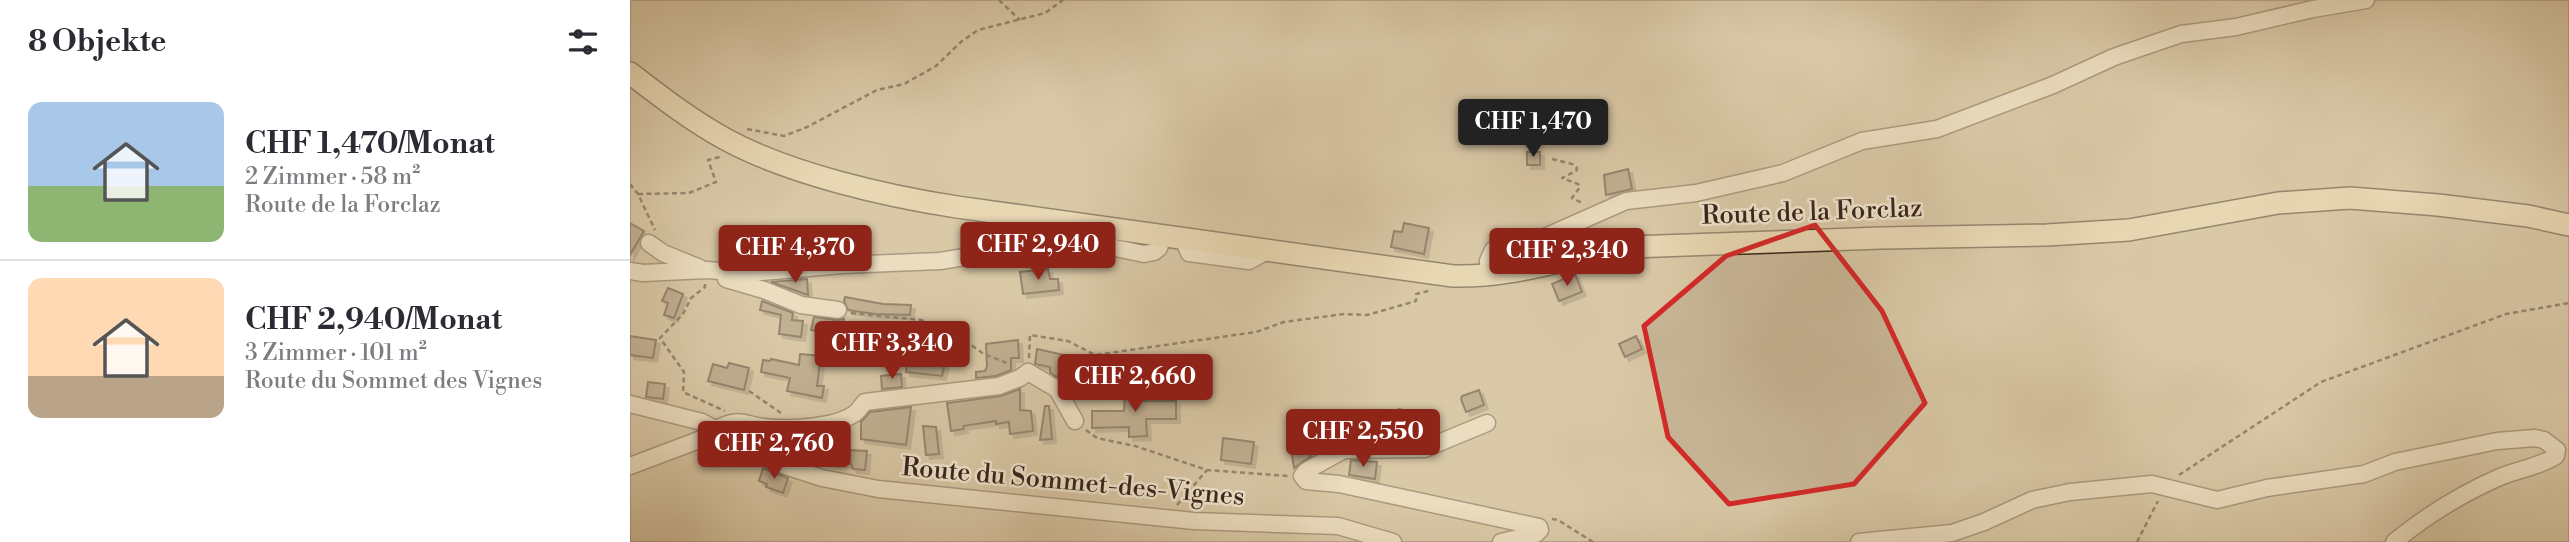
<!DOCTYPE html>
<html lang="de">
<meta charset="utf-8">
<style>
body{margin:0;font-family:"Libre Bodoni",serif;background:#f2f2f3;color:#2b2b33;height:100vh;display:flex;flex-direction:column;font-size:26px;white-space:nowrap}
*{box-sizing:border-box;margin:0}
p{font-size:23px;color:#7c7c81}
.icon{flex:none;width:38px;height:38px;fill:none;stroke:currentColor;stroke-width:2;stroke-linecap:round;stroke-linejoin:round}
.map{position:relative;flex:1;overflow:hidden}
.side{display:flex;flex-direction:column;background:#fff;width:630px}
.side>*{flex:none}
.price{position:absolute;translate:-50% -60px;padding:0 16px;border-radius:7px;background:#8f2418;color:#fff;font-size:23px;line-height:46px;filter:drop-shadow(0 2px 4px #0008)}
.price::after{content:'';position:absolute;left:50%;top:42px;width:21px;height:16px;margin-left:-10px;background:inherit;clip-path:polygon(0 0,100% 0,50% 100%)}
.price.selected{background:#222;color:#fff}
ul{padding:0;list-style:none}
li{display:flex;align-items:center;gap:21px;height:175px;padding:0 28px}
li+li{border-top:2px solid #e1e1e2}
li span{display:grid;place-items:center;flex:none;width:196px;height:140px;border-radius:14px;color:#555}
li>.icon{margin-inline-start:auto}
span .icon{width:84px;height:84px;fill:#fffc;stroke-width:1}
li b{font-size:30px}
h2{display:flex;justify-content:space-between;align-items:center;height:84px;padding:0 28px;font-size:30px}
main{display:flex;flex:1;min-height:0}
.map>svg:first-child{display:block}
.green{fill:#cab99a;stroke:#806e5c;stroke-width:2}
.building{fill:#93816b;stroke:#37241d;stroke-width:2;filter:url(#shadow)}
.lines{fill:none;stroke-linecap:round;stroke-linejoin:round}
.minor-casing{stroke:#635142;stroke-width:19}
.major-casing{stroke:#37241d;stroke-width:24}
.path{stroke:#37241d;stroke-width:2.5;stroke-dasharray:5 3.5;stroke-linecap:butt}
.minor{stroke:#f0e5ce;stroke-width:16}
.major{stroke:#e8d7b3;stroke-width:21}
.marked{fill:none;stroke:#d62828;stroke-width:5;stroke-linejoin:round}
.labels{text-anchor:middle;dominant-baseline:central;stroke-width:5;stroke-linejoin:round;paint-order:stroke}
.street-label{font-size:26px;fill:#37241d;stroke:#f0e5ce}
</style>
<main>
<section class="side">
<h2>8 Objekte<svg class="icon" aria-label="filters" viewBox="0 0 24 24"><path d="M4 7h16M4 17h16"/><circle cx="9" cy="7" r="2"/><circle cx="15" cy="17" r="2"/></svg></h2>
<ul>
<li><span style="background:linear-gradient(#a9c7e8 60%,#8fb573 0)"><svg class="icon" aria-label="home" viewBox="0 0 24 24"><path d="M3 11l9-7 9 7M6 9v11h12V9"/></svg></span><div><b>CHF 1,470/Monat</b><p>2 Zimmer · 58 m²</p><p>Route de la Forclaz</p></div></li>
<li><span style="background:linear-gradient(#ffd9b3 70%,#b9a48a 0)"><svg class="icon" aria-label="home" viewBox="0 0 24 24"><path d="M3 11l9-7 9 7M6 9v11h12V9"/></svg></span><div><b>CHF 2,940/Monat</b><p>3 Zimmer · 101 m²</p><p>Route du Sommet des Vignes</p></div></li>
</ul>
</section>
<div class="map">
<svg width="1939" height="542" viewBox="0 0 1939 542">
<defs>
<filter id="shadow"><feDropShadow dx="4" dy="4" stdDeviation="0" flood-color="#0004"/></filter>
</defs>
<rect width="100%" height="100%" fill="#e8d7b3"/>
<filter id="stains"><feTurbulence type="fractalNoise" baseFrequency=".00286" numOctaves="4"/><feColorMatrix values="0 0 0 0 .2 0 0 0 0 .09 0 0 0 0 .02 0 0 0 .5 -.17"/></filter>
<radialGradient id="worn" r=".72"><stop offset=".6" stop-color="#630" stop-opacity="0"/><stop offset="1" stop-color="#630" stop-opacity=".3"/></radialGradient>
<rect class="green" x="0" y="0" width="1939" height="542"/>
<g class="building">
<rect x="897" y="152" width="13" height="13"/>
<polygon points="998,169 1002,189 976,195 974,175"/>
<polygon points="0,223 14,231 0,255"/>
<polygon points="774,223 799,228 794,254 761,247 764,231 772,232"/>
<polygon points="418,269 420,279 428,279 429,290 393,294 390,272"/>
<polygon points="945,274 952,292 929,301 922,284"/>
<polygon points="177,279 178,295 141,282"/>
<polygon points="38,288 53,294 44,318 34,315 38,303 32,301"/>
<polygon points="215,297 253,304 281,305 280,315 245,314 218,310 214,301"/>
<polygon points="132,301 163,313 162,320 173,321 171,337 149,334 151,315 130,310"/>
<polygon points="184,317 207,320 214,319 211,336 181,330"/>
<polygon points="305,331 321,336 312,376 276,372 278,344 301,346"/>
<polygon points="0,336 26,340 23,358 0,355"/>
<polygon points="1006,336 1012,349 995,357 989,344"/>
<polygon points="388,340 389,358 381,358 381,370 366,376 346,378 346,372 355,371 357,366 356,344"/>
<polygon points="407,349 443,357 441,371 431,369 430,377 425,376 420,372 420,367 405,364"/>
<polygon points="170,354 191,356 187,386 194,386 192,398 157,391 160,378 131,372 133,360 140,361 141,359 169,365"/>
<polygon points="99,363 119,368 114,390 78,381 83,364 97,368"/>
<polygon points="271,374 272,387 252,389 251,376"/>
<polygon points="18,382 35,384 33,399 16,397"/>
<polygon points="390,389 390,410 401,411 403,431 380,434 379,422 366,424 366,421 333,426 334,429 321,431 317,403 371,396"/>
<polygon points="495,390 511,391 510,401 546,401 546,419 516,419 517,436 499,437 499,427 462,428 462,411 494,411"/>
<polygon points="849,390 854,405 836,412 831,399 832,396"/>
<polygon points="415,406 419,406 422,439 410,440"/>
<polygon points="281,407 276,445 231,439 231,422 240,412"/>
<polygon points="769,409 799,417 796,431 766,423"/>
<polygon points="716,419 739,422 738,436 714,433"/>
<polygon points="293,426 306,427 309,454 296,455"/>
<polygon points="208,432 207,450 184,448 185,437"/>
<polygon points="593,438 624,442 621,464 591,460"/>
<polygon points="669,448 679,450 681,456 664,468 662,455"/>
<polygon points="198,449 237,451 235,470 223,469 221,464 202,463 202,460 198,460"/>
<polygon points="721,460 747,462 745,479 719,475"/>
<polygon points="133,468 158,478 153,493 136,487 137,484 129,481"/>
</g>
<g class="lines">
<g class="minor-casing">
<g id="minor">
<polyline points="553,239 559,253 619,261 637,251"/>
<polyline points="19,243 33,253 70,268"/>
<polyline points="0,271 13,273 77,270 119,273 212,265 310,261 409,245 445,241 462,243 514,254 524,252 529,248 533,236"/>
<polyline points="859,276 858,261 863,250 901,243 996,201 1066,193 1153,173 1232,141 1307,129 1423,85 1484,57 1551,34 1606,27 1683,9 1736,0"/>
<polyline points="96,279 134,290 171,305 208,310"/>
<polyline points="0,404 72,422 145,462 167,470 192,478 248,489 564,521 708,526 763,542"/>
<polyline points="857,423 794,449 714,450 676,471 672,476 676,481 709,484 909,527 910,530 906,534 871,542"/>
<path d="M86,429c22,-11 24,-6 47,-2 23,3 71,1 91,-13 4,-2 7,-8 11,-12l134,-16 21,-8 8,-6 29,17 18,32"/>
<polyline points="0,466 69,440 82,443 86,429"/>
<path d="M1229,542l93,-9 32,-11 48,-22 38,-8 82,-8 65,16 50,-12 97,-14 31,-12 102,-21 38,-3 9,2 13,10 -1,6c-16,11 -38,13 -56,21 -37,16 -74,39 -106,65"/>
</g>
</g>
<g class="major-casing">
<path id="major" d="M0,73c31,24 62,48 97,67 63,34 158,56 230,67l496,69c62,2 118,-20 178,-29l250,-9 166,-3 82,-5 149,-27 72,-5 88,7 90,11 41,9"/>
</g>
<g class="path">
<polyline points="369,0 390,20"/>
<polyline points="117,129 154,136 177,127 247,90 274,84 306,66 332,41 348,30 415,13 433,0"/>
<polyline points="922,159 942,164 947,168 946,171 932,178 948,184 950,187 942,198 954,204"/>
<polyline points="0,184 8,194 25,230"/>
<polyline points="8,194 59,193 86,182 78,160 93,156"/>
<polyline points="75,284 75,287 61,298 53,314 30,338 54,372 53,392 95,411"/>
<polyline points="221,313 291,320 328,336 354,354 382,365"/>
<polyline points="399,358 400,335 438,341 465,355 626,332 654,322 714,314 737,315 786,301 786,294 802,290"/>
<polyline points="119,391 151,413"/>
<polyline points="456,430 467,438 505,446 577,470 658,476"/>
<polyline points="1549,475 1691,382 1876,314 1939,303"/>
<polyline points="547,505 577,470"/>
<polyline points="922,519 928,520 963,542"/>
<polyline points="1507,542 1528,501"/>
</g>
<use href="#minor" class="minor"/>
<use href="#major" class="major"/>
</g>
<path d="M0 0H1939V542H0ZM1185,225l67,86 43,92 -71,81 -125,20 -61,-67 -24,-111 82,-70z" fill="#e8d7b3" fill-opacity=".55" fill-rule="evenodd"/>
<path class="marked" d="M1185,225l67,86 43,92 -71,81 -125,20 -61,-67 -24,-111 82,-70z"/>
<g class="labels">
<g class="street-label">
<text transform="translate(1182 212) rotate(-2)">Route de la Forclaz</text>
<text transform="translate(443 482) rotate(5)">Route du Sommet-des-Vignes</text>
</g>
</g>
<rect width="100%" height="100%" filter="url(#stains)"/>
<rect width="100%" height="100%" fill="url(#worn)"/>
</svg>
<b class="price selected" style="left:903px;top:159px">CHF 1,470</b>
<b class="price" style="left:408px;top:282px">CHF 2,940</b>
<b class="price" style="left:165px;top:285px">CHF 4,370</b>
<b class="price" style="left:937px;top:288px">CHF 2,340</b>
<b class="price" style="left:262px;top:381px">CHF 3,340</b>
<b class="price" style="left:505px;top:414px">CHF 2,660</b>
<b class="price" style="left:733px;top:469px">CHF 2,550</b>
<b class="price" style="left:144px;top:481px">CHF 2,760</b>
</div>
</main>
